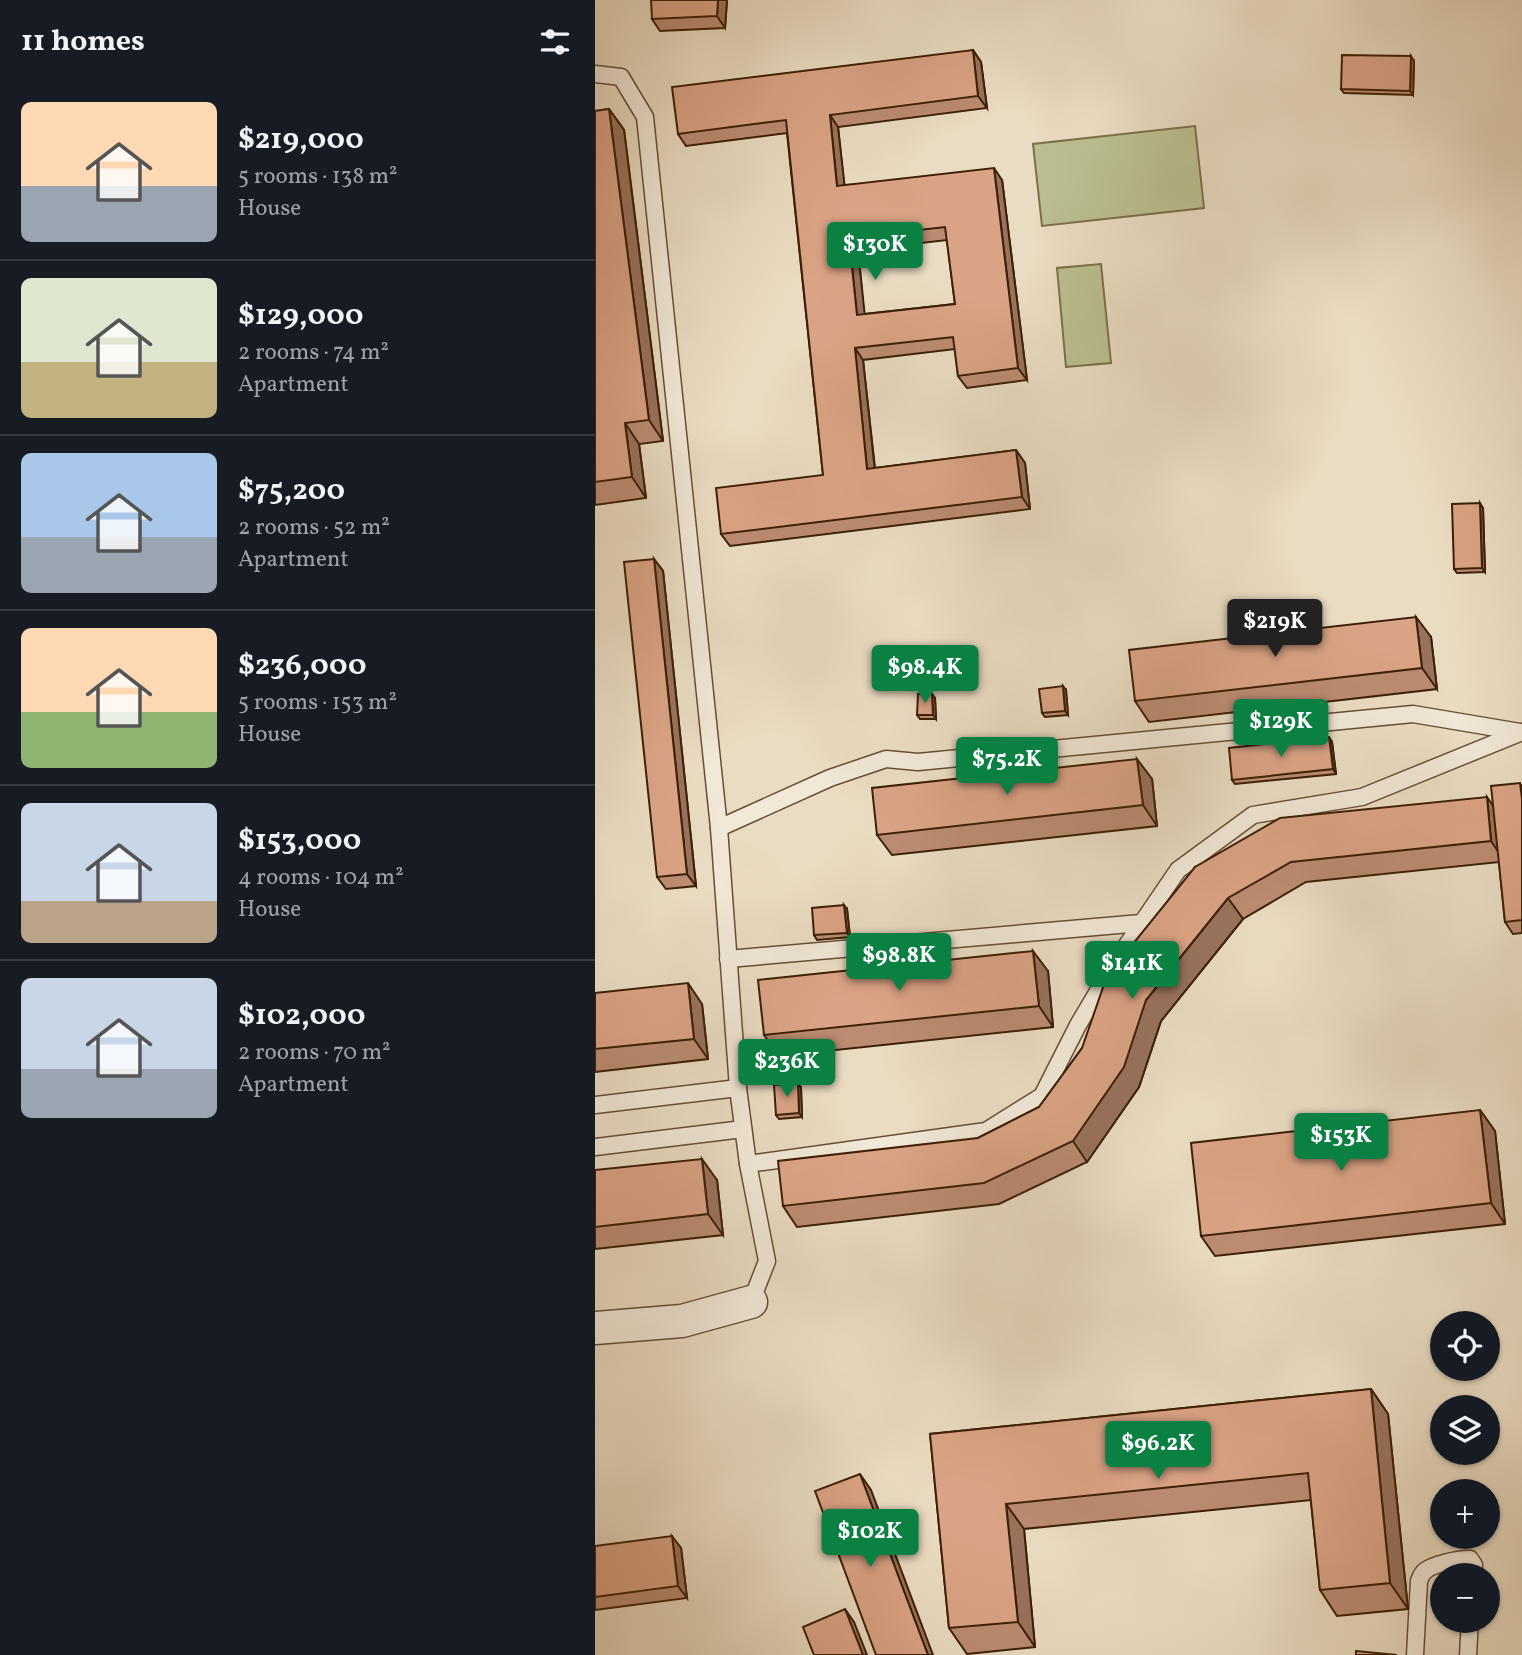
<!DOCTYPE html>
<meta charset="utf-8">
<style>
body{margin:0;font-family:Vollkorn,serif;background:#20242c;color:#f1f3f6;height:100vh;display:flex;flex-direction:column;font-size:26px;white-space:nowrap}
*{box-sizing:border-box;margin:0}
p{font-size:23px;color:#9ea1a6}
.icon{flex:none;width:38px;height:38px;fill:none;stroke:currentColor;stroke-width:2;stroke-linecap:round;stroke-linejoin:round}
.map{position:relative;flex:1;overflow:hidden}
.sheet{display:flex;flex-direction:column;background:#171b24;width:595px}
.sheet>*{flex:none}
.controls{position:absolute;left:835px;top:1311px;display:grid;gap:14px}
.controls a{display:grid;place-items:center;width:70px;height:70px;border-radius:50%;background:#171b24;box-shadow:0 2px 5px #0004;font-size:35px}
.price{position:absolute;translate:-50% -60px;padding:0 16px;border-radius:7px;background:#0b8043;color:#fff;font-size:23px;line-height:46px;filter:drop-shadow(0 2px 4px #0008)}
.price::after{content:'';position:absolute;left:50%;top:42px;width:21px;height:16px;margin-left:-10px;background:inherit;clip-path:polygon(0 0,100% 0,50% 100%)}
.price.selected{background:#222;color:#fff}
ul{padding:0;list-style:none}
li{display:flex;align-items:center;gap:21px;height:175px;padding:0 21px}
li+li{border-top:2px solid #363941}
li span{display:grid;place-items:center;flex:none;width:196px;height:140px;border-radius:10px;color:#555}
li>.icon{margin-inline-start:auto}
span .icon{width:84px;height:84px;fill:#fffc;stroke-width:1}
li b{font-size:30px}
h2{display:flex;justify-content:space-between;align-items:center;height:84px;padding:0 21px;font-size:30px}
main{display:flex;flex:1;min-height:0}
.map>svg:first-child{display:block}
.garden{fill:#bbbf90;stroke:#7c6f4a;stroke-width:2}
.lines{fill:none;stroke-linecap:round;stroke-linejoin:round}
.service-casing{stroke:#684e34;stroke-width:19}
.minor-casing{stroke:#684e34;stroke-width:35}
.service{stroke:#f1e8d7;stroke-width:16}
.minor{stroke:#f1e8d7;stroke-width:32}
.wall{fill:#bb8c72;stroke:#3c1f05;stroke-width:2;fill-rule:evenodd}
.shaded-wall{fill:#99725d;stroke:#3c1f05;stroke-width:2}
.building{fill:#daa385;stroke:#3c1f05;stroke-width:2;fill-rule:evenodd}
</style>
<main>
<section class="sheet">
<h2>11 homes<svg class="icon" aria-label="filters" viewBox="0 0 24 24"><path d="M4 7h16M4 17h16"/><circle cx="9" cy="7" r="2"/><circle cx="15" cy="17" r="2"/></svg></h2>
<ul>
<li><span style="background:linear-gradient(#ffd9b3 60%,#9aa5b1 0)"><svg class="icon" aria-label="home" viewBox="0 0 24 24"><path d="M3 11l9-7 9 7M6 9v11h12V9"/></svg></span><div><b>$219,000</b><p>5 rooms · 138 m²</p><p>House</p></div></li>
<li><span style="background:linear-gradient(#dfe7d0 60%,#c2b280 0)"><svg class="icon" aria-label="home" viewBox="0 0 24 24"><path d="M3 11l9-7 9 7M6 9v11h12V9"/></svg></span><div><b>$129,000</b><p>2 rooms · 74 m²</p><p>Apartment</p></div></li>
<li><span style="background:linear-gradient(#a9c7e8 60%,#9aa5b1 0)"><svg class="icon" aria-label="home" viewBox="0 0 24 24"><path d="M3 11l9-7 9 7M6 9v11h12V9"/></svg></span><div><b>$75,200</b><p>2 rooms · 52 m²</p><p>Apartment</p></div></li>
<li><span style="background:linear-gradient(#ffd9b3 60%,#8fb573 0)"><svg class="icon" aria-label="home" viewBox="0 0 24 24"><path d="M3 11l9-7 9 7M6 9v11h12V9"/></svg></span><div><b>$236,000</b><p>5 rooms · 153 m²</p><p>House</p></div></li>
<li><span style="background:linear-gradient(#c9d6e8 70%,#b9a48a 0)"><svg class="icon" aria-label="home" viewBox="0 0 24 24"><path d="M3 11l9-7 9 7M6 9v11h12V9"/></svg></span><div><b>$153,000</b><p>4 rooms · 104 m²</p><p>House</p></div></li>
<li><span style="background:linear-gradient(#c9d6e8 65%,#9aa5b1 0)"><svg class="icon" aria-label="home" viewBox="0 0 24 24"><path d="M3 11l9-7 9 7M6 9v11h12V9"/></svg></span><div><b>$102,000</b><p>2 rooms · 70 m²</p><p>Apartment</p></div></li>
</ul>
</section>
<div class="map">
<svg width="927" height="1655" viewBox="0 0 927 1655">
<rect width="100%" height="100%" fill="#eadcc2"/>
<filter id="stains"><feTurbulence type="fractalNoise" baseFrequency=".00286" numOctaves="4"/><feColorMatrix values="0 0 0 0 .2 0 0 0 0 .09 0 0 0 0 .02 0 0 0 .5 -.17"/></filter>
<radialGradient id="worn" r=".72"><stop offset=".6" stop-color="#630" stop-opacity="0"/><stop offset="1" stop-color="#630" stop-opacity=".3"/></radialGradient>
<g class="garden">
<polygon points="600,126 609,208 447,226 438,144"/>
<polygon points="506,264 516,363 471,367 462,268"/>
</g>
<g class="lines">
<g class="service-casing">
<g id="service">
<polyline points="0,74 26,77 50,117 124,828 143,1088 153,1164 172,1261 156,1302"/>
<polyline points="124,828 235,778 291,759 323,762 818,714 925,732"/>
<polyline points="133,959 546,923"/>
<polyline points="0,1105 143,1088"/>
<polyline points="0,1147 148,1129"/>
<polyline points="153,1164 391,1131 447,1096 483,1025 521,961 583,870 658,815 767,797 927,732"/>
<path d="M820,1655l4,-74c2,-4 2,-7 6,-10 6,-6 35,-13 45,-12l4,6 -1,10"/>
<polyline points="873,1655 875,1620"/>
</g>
</g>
<g class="minor-casing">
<polyline id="minor" points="0,1328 87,1321 156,1302"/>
</g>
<use href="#service" class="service"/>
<use href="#minor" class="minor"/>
</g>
<g class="wall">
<polygon points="132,0 130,28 65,31 57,19"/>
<path d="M378,50l8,12 6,46 -149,19 6,58 158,-5 25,200 -60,8 -9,-12 -3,-27 -92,11 12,108 141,-18 9,13 5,46 -300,37 -9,-12 102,-59 -36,-342 -101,13 -8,-12zM352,240l8,64 -91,10 -6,-64z"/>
<polygon points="819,61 818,95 749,93 746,89"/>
<polygon points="14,109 29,130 68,441 44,444 51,498 0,505 0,111"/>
<polygon points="888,508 890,572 862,573 859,569"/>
<polygon points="59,559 68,571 101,886 71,889 62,877"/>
<polygon points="836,637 842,689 554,722 540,701"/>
<polygon points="471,690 473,715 450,717 447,713"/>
<polygon points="337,694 340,698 341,719 325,719 322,715"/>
<polygon points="737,742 741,774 640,784 637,780"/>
<polygon points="557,779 562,826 297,855 282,835"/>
<polygon points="927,785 927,933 918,934 910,922 904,862 711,882 648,919 566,1021 544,1087 492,1162 404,1204 202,1227 188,1206 383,1138 444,1107 487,1048 600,867 898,806"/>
<polygon points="252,909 255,937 222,940 219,935"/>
<polygon points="453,971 458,1027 184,1056 169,1035"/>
<polygon points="0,993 107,1004 113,1059 0,1072"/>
<polygon points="206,1088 207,1117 184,1119 181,1115"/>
<polygon points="885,1110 900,1131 910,1224 620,1256 606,1236"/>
<polygon points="0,1170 122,1180 128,1235 0,1249"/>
<polygon points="776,1389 793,1414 813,1609 742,1616 725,1590 716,1500 429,1529 440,1647 372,1654 354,1628 335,1434"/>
<polygon points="0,1546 86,1548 92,1598 0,1610"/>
</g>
<g class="shaded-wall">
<polygon points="123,0 132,0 130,28 122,16"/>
<polygon points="378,50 386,62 392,108 383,96"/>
<polygon points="816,56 819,61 818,95 815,91"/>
<polygon points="14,109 29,130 68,441 54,420"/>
<polygon points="235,115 243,127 251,198 242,186"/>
<polygon points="399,168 407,180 432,380 423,368"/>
<polygon points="254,238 263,250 271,327 262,315"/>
<polygon points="260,348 268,360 281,481 272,469"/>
<polygon points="30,423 44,444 51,498 37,477"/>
<polygon points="421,450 430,463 435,509 427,497"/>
<polygon points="885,503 888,508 890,572 887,568"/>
<polygon points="59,559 68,571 101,886 92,874"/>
<polygon points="821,617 836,637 842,689 827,668"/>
<polygon points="468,686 471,690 473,715 470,711"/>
<polygon points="337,694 340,698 341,719 338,715"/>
<polygon points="734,737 737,742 741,774 738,769"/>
<polygon points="542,759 557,779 562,826 548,805"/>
<polygon points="892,797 906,817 910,862 896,841"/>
<polygon points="633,898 648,919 566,1021 544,1087 492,1162 478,1141 551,1000"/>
<polygon points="249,905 252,909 255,937 252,933"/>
<polygon points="438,951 453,971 458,1027 444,1006"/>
<polygon points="93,983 107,1004 113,1059 99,1039"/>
<polygon points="203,1083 206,1088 207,1117 204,1113"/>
<polygon points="885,1110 900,1131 910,1224 896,1203"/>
<polygon points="107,1159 122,1180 128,1235 113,1214"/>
<polygon points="776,1389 793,1414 813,1609 795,1583"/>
<polygon points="265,1474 276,1490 338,1655 333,1655"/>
<polygon points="411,1504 429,1529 440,1647 423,1622"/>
<polygon points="77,1536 86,1548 92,1598 83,1586"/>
<polygon points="250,1609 259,1622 272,1655 268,1655"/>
</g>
<g class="building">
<polygon points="56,0 123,0 122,16 57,19"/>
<path d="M378,50l5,46 -148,19 7,71 157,-18 24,200 -60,8 -5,-39 -98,11 12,121 149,-19 6,47 -301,37 -5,-46 107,-13 -37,-355 -108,14 -6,-47zM350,227l10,77 -98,11 -8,-77z"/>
<polygon points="747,55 816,56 815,91 746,89"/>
<polygon points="14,109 54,420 30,423 37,477 0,482 0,111"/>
<polygon points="885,503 887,568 859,569 857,504"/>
<polygon points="59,559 92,874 62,877 29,562"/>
<polygon points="821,617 827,668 540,701 534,650"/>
<polygon points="468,686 470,711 447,713 444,689"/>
<polygon points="323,694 337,694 338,715 322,715"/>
<polygon points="734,737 738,769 637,780 634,748"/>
<polygon points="542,759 548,805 282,835 277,788"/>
<polygon points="925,783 927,799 927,920 910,922 896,786"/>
<polygon points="892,797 896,841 696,862 633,898 551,1000 529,1067 478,1141 389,1183 188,1206 183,1161 383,1138 444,1107 487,1048 512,976 600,867 685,818"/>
<polygon points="249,905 252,933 219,935 217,908"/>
<polygon points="438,951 444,1006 169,1035 163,980"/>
<polygon points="93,983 99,1039 0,1049 0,993"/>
<polygon points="203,1083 204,1113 181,1115 179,1085"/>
<polygon points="885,1110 896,1203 606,1236 596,1143"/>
<polygon points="107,1159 113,1214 0,1227 0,1170"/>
<polygon points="776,1389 795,1583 725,1590 713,1473 411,1504 423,1622 354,1628 335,1434"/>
<polygon points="265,1474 333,1655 281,1655 220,1491"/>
<polygon points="77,1536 83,1586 0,1597 0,1546"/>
<polygon points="250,1609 268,1655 219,1655 208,1627"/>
<polygon points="761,1651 802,1655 761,1655"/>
</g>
<rect width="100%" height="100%" filter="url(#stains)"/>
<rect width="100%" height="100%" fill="url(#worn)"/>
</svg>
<div class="controls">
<a><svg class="icon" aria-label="locate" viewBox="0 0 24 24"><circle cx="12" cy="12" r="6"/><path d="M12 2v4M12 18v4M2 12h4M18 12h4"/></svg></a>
<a><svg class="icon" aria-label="layers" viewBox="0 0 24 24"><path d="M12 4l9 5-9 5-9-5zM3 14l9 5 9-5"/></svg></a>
<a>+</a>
<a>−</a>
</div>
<b class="price" style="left:280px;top:282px">$130K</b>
<b class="price selected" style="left:680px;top:659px">$219K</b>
<b class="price" style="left:330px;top:705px">$98.4K</b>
<b class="price" style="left:686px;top:759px">$129K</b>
<b class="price" style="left:412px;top:797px">$75.2K</b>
<b class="price" style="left:304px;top:993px">$98.8K</b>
<b class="price" style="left:537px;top:1001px">$141K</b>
<b class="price" style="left:192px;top:1099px">$236K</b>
<b class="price" style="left:746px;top:1173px">$153K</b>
<b class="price" style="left:563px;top:1481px">$96.2K</b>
<b class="price" style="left:275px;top:1569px">$102K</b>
</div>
</main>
